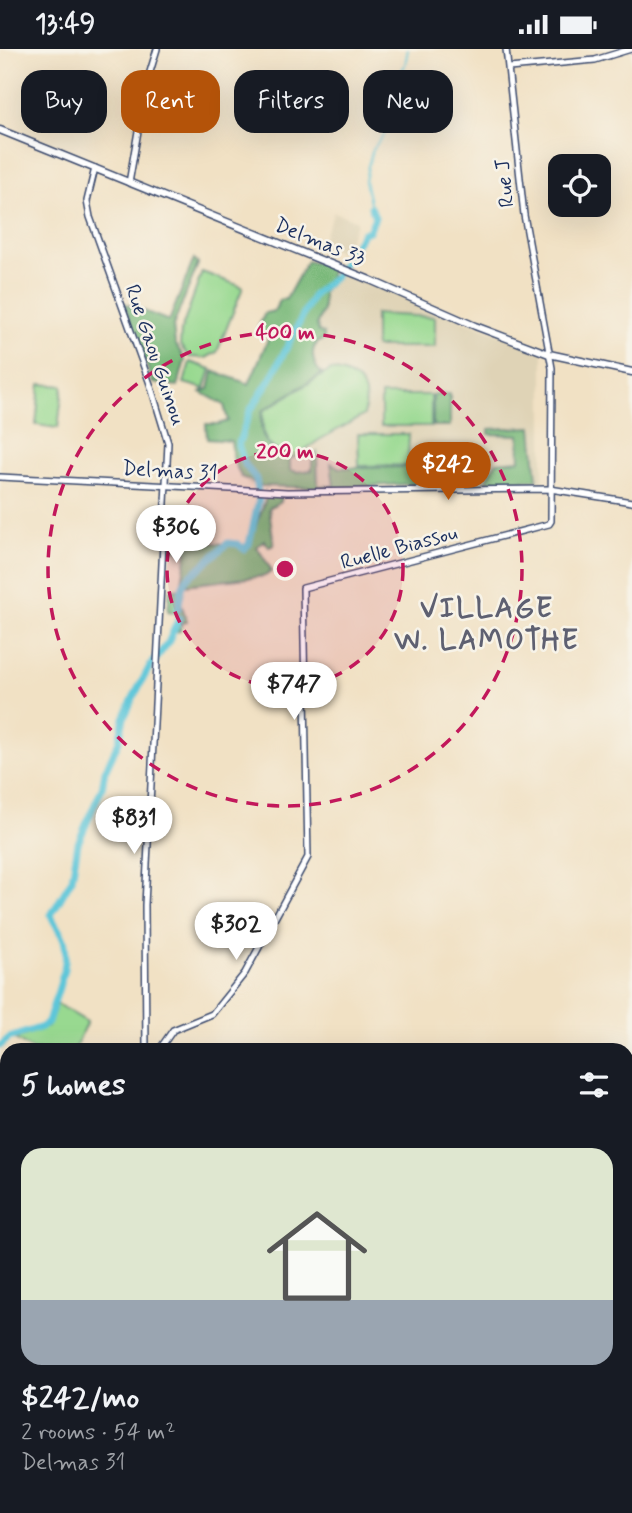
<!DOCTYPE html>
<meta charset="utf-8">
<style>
body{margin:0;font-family:Mynerve,sans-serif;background:#242831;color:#f1f3f6;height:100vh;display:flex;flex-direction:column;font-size:26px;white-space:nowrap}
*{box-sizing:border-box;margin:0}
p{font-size:23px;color:#9ea1a6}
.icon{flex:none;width:38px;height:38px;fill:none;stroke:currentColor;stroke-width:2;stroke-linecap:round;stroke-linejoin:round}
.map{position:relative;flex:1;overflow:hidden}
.side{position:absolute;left:0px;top:994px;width:634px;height:471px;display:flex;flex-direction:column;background:#171b24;border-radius:21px 21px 0 0;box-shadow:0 7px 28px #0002}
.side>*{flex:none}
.banner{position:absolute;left:21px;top:21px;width:592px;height:63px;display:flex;gap:14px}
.tools{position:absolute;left:548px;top:105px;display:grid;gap:14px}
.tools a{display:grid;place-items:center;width:63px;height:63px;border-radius:14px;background:#171b24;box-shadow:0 7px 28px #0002;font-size:35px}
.price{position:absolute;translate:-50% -60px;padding:0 16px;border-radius:24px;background:#fff;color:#222;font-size:23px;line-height:46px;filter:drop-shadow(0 2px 4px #0008)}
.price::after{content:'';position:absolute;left:50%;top:42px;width:21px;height:16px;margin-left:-10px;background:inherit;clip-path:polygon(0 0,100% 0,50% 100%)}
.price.selected{background:#b45309;color:#fff}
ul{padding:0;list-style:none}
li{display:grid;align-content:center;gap:14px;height:371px;padding:0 21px}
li+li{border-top:2px solid #363941}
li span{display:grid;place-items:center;height:217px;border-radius:21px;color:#555}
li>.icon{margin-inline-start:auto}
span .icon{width:126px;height:126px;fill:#fffc;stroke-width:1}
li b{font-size:30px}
h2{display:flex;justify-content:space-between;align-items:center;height:84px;padding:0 21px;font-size:30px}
.tag{padding:0 24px;border-radius:21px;background:#171b24;box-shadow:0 7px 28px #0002;font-size:24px;line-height:63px}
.tag.selected{background:#b45309;color:#fff}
.status{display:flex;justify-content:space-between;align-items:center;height:49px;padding:0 35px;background:#171b24;direction:ltr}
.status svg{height:19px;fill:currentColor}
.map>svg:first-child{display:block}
.built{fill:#dfd3b6}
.green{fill:#98d990;stroke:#5a8477;stroke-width:2}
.forest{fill:#7ab97a;stroke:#4a746c;stroke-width:2}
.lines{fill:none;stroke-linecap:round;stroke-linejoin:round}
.stream{stroke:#5dc6d9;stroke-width:2}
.river{stroke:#5dc6d9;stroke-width:7}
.minor-casing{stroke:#3b4a6d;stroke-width:8}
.major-casing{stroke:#3b4a6d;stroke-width:9}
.minor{stroke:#fff;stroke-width:5}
.major{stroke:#fff;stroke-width:6}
.ring{fill:none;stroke:#c2185b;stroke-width:3.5;stroke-dasharray:12 9}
.labels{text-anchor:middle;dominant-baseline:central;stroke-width:5;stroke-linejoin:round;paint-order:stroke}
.street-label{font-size:21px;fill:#1b2f5e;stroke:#f7f3e8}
.district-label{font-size:28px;font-weight:bold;letter-spacing:2px;fill:#5e6071;stroke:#f7f3e8}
.centre{fill:#c2185b;stroke:#f7f3e8;stroke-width:3.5}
.ring-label{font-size:21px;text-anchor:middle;font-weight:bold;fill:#c2185b;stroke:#f7f3e8;stroke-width:5;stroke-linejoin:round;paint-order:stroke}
</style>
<div class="status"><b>13:49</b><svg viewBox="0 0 49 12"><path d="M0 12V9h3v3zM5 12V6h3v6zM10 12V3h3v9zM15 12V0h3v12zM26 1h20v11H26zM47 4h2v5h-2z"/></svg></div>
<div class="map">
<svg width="632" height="1464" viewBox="0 0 632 1464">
<rect width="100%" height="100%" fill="#f7f3e8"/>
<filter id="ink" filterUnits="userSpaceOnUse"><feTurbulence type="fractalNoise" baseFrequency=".0143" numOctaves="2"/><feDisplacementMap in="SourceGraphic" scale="14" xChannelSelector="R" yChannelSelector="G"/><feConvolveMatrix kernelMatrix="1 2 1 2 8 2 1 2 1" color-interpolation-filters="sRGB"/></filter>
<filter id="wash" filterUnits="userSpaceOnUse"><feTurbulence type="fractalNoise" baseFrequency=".00686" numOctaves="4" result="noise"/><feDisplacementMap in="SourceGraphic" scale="28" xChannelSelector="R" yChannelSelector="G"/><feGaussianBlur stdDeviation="1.57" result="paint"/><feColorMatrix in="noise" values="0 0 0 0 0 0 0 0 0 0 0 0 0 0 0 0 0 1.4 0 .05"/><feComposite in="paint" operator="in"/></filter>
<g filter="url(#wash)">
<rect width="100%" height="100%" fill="#f1e1c4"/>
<g class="built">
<polygon points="334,163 357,172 344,204 320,196"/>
<polygon points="310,212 543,302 543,433 475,430 283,438 247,436 233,360 252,340 298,230"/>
</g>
<g class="green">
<polygon points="202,223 243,238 217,303 206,309 189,308 180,296 181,282"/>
<polygon points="375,265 435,268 435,298 375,298"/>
<polygon points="190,313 211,320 205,340 184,334"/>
<path d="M331,321c28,5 39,16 33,45l-45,25 -26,18c-27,-11 -32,-16 -30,-47z"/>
<polygon points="40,335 63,337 58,379 36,376"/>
<rect x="381" y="346" width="50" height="31"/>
<polygon points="358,385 409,385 408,416 359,417"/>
<polygon points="57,955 87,973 74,1001 33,1001 15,990 48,978"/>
<polygon points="0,1249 7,1252 7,1329 0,1347"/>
<polygon points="7,1353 7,1413 0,1410 0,1368"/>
</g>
<g class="forest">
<polygon points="194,210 198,215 173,277 175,294 185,311 178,337 153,334 124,254 169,272"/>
<path d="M307,212l15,3 8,5v15l-7,7v19l-6,13 1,8 6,3v5c-17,6 -12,25 -2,35l-60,37c-4,28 5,36 28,49v10l7,2 15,-2v-9l5,-8 1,33h16l-3,-23 9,5 78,-1 9,2 1,14 -100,5 -66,-2 -21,-9 -7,-16 -3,-20 -24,-2 -1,-15h12l10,-3 -4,-16 -23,-13 8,-3 4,-18 36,13 20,-47 -12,-7 8,-17 9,-2 6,-11 6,-1z"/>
<polygon points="450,345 450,377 433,377 433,346"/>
<polygon points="532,378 537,431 486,432 497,413 520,411 519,386 489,385 489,380"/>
<path d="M282,447l-1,5 -12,7 5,37 -5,2 -5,-7 -7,7 15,24 -7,5 -80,9 -4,18 6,19 -6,1 -1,8 -4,1 1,-19 -9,-2 2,-21 11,-2 6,-37 -19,-2 1,-10 68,6 8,5 5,-4c4,-21 11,-31 16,-49z"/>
</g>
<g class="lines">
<g class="stream">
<polyline points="371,158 365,132 368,117 373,100 385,84 389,45 405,16 408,0"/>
<polyline points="626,1434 632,1427"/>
<polyline points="610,1464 612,1458"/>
</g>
<g class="river">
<path d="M178,560c3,-14 3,-31 17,-37l33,-29 10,1 6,5 5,-5 10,-45 -3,-20 -11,-14 -7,-20 12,-34 20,-31 44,-86 20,-16 29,-45 6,-2 6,-14 -4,-10"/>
<path d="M0,997l9,-8 33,-11 6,-4c6,-25 23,-58 16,-83 -3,-9 -10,-16 -13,-25l21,-36 6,-36 24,-55 3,-17 14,-30 5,-23 9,-20 17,-32 18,-23 11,-25"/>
<polyline points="0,1132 7,1141"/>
<polyline points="0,1192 7,1178"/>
</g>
</g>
</g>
<g filter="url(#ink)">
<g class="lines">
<g class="minor-casing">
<g id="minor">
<polyline points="509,19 595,11 631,0"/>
<polyline points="95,119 87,152 90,168 150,335 168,394 145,856 146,1001"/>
<polyline points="129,134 146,36 157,0"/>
<polyline points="0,428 287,443 550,440 632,453"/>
<polyline points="159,1001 173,981 212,965 245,924 308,808 303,539 549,475 551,472 552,319 524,166 506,0"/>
<polyline points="555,1458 556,1464"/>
<polyline points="562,1458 563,1464"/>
</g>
</g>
<g class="major-casing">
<g id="major">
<polyline points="0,81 370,231 475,277 549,305 632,323"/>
<polyline points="0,1232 7,1234"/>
<polyline points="0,1240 7,1243"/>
<polyline points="626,1262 632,1243"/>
<polyline points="626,1281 632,1262"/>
</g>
</g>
<use href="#minor" class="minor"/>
<use href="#major" class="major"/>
</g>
</g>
<circle cx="285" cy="520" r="118" fill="#c2185b" fill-opacity=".12"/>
<g class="ring">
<circle cx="285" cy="520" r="118"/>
<circle cx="285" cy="520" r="237"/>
</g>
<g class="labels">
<g class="street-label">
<text transform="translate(505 134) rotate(-96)">Rue J</text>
<text transform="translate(320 193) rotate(22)">Delmas 33</text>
<text transform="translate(155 306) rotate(71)">Rue Gaou Guinou</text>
<text transform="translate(170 422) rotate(3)">Delmas 31</text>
<text transform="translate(399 499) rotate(-15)">Ruelle Biassou</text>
</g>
<g class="district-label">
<text x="487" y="560">VILLAGE<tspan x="487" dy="32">W. LAMOTHE</tspan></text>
</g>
</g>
<circle cx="285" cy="520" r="10" class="centre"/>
<g class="ring-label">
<text x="285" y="290">400 m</text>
<text x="285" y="409">200 m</text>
</g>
</svg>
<div class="tools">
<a><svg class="icon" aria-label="locate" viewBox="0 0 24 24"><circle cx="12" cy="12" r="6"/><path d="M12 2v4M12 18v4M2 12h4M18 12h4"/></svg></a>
</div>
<b class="price selected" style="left:448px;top:453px">$242</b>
<b class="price" style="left:176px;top:516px">$306</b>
<b class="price" style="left:294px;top:673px">$747</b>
<b class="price" style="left:134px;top:807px">$831</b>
<b class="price" style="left:236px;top:913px">$302</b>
<div class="banner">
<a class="tag">Buy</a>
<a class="tag selected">Rent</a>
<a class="tag">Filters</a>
<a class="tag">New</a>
</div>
<section class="side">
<h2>5 homes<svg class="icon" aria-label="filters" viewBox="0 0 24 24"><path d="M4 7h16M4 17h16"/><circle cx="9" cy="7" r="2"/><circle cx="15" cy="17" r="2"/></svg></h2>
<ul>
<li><span style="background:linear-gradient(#dfe7d0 70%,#9aa5b1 0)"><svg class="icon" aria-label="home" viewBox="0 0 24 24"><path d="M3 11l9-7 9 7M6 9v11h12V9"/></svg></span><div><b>$242/mo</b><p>2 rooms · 54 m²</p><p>Delmas 31</p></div></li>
</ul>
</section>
</div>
